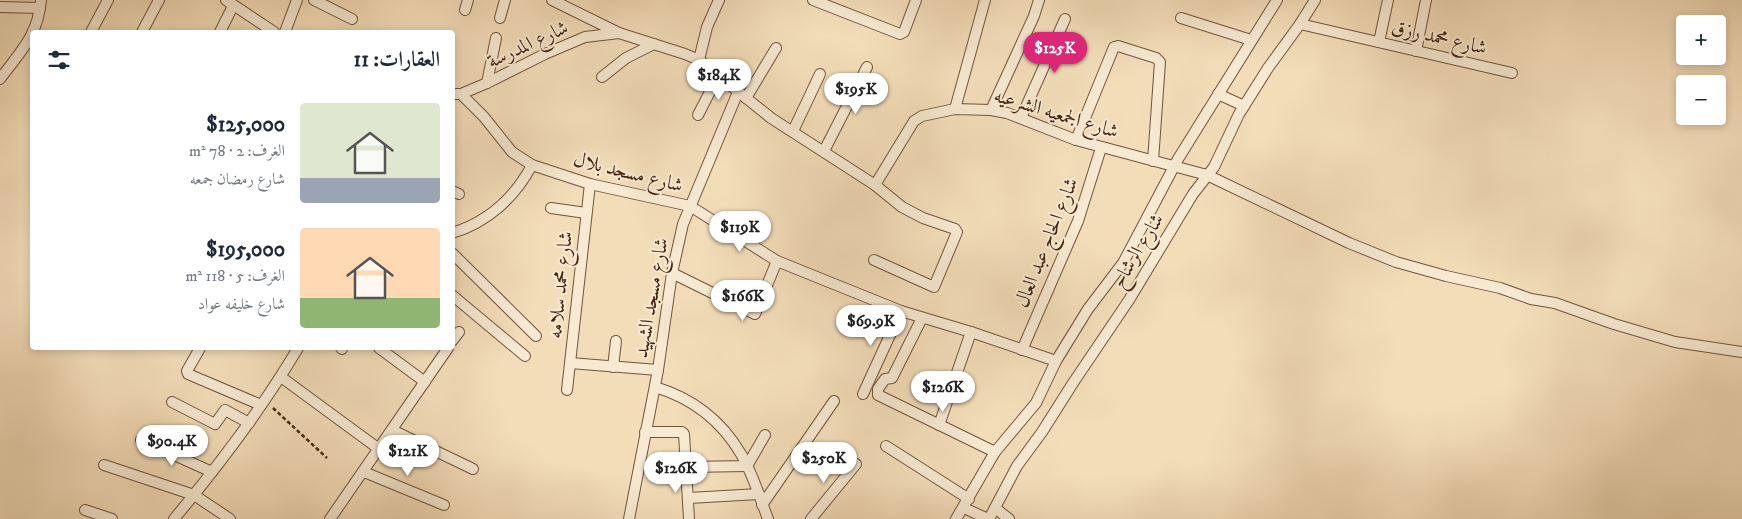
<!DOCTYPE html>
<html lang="ar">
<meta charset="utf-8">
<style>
body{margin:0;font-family:"IM FELL DW Pica",Amiri,serif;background:#f6f6f7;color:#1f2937;direction:rtl;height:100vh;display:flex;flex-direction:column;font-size:19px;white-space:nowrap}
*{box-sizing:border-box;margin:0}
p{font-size:16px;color:#747a83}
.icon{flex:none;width:28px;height:28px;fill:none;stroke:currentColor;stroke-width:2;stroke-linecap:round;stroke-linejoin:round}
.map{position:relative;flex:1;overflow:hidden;direction:ltr}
.side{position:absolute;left:30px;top:30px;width:425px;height:320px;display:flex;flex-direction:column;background:#fff;border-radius:5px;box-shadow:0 2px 8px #0003;direction:rtl}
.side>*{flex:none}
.controls{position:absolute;left:1676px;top:15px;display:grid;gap:10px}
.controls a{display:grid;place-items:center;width:50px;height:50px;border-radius:5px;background:#fff;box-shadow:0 2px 8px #0003;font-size:25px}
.price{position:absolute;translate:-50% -42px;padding:0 11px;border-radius:18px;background:#fff;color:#222;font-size:16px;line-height:32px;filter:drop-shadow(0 1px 2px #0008)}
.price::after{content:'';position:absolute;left:50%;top:30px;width:15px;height:11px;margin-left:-8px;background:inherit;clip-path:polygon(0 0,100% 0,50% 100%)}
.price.selected{background:#db2777;color:#fff}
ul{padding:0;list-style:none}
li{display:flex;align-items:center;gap:15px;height:125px;padding:0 15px}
li span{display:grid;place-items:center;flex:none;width:140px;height:100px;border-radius:5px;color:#555}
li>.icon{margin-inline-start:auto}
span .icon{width:60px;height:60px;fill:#fffc;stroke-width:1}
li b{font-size:21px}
h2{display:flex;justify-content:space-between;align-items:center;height:60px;padding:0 15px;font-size:21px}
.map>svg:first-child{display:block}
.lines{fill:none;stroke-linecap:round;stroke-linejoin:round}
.street-casing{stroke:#71543c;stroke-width:12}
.path{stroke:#462613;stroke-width:2.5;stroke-dasharray:4 2.5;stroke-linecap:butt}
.street{stroke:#f7e9d2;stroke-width:10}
.labels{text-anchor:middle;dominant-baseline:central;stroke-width:4;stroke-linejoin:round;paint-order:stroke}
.street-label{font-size:20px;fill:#462613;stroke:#f7e9d2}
</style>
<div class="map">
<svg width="1742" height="519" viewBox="0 0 1742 519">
<rect width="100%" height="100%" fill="#f3ddb9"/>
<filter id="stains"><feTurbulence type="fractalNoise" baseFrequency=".004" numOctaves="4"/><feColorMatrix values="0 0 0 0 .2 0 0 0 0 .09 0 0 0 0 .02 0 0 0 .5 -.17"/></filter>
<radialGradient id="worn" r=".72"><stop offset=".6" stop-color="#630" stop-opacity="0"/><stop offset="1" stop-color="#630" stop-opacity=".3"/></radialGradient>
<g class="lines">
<g class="street-casing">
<g id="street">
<polyline points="226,0 274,32"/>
<polyline points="314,0 352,19"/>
<polyline points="552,0 619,33"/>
<polyline points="813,0 900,34 904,32 916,0"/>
<polyline points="0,7 40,8"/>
<polyline points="465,10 468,0"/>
<polyline points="500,18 505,0"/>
<polyline points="1181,18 1251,40"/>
<polyline points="1300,24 1512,73"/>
<polyline points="91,32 108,0"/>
<polyline points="142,32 159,0"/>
<polyline points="220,32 233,6"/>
<polyline points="285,32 297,0"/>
<polyline points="1379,42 1388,0"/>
<polyline points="1416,51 1426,0"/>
<polyline points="699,60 707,27 719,0"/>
<polyline points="602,77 626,58 654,44"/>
<path d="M0,79c20,-27 38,-43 41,-79"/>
<polyline points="487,83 496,38"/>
<polyline points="452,94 461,94 487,83 545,54 585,37 619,33 685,54 699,60 771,118 875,185 902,207 923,218 955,229 957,232 934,287 874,260"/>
<polyline points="461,94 484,117 512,152 532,165 590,184 690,206 777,261 901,311 971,332 1056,361"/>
<polyline points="1218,94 1244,106"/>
<polyline points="746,98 776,48"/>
<polyline points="955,109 985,0"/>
<polyline points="991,110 1034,16 1039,0"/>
<polyline points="698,115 718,76"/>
<polyline points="1021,118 1065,19"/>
<polyline points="793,131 820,74"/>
<polyline points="1076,140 1114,47 1118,46 1156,58 1160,62 1153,161"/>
<polyline points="824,151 867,67"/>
<polyline points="875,185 914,121 922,116 955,109 991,110 1007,113 1076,140 1207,175 1349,243 1396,262 1446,276 1500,288 1531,299 1555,303 1614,324 1675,342 1742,352"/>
<polyline points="452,191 459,194"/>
<polyline points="551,208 586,213"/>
<path d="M452,233c36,-11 63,-36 80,-68"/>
<polyline points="452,253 536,336"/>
<polyline points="672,273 755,314 777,261"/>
<polyline points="452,295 525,356"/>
<polyline points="922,318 892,378 885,379 878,389 878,395 995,452"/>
<polyline points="452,341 459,332"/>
<polyline points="200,348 187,371 188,374 261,405"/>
<polyline points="341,348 342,349"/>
<polyline points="379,348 425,382"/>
<polyline points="1022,350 1078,221 1101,148"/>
<polyline points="570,363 658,370"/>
<polyline points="613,367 616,341"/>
<polyline points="281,377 379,449"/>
<path d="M655,387c37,11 66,33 86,67 12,20 19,44 27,65"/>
<polyline points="567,390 590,184"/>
<polyline points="863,394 901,311"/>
<polyline points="172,402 215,424 225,410 249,423"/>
<polyline points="939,425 971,332"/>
<polyline points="392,430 473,469"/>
<polyline points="645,432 682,432 684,434 689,519"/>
<polyline points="141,440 212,472"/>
<polyline points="886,446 969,499"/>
<polyline points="104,465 194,495 230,519"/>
<polyline points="686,467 747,466 765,435"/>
<polyline points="364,472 444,505"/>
<polyline points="689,498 759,494"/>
<polyline points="762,505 834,401"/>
<polyline points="964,508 988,519"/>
<polyline points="995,508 1009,519"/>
<polyline points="85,510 112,519"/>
<path d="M174,519c45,-54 88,-110 124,-171"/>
<polyline points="330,519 448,348"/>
<polyline points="629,519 658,370 672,273 683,224 738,92"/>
<polyline points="811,519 856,464"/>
<polyline points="956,519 995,452 1036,403 1056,361 1088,309 1123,263 1178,159 1277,0"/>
<polyline points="989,519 1017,466 1042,432 1073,383 1129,300 1193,194 1214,167 1239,114 1268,68 1300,24 1315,0"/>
</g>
</g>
<polyline class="path" points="273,408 327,458"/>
<use href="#street" class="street"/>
</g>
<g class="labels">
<g class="street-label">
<text transform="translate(1439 38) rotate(13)">شارع محمد رزق</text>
<text transform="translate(528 45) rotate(-25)">شارع المدرسة</text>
<text transform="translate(1056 114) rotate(17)">شارع الجمعيه الشرعيه</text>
<text transform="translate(628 173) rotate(14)">شارع مسجد بلال</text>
<text transform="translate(1047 243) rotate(-68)">شارع الحاج عبد العال</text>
<text transform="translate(1138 251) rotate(-59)">شارع الرشاح</text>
<text transform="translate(561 285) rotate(-84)">شارع محمد سلامه</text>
<text transform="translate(652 298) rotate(-80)">شارع مسجد الشهيد</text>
</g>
</g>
<rect width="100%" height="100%" filter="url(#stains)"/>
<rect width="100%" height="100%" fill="url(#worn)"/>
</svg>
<div class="controls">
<a>+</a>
<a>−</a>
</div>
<b class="price selected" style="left:1055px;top:74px">$125K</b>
<b class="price" style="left:719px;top:101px">$184K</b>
<b class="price" style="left:856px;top:115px">$195K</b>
<b class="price" style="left:740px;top:253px">$119K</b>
<b class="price" style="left:743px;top:322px">$166K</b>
<b class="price" style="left:871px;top:347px">$69.9K</b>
<b class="price" style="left:943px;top:413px">$126K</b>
<b class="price" style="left:172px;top:467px">$90.4K</b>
<b class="price" style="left:408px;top:477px">$121K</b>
<b class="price" style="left:824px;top:484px">$250K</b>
<b class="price" style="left:676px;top:494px">$126K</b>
<section class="side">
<h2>العقارات: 11<svg class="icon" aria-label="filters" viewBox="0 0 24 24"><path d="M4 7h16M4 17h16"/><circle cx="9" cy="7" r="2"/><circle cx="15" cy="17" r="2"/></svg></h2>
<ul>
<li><span style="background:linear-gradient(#dfe7d0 75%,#9aa5b1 0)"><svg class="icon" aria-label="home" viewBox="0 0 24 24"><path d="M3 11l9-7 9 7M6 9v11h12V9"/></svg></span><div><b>$125,000</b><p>الغرف: 2 · 78 m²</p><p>شارع رمضان جمعه</p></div></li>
<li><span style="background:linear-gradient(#ffd9b3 70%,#8fb573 0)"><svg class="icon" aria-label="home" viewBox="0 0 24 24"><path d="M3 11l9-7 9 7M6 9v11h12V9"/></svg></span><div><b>$195,000</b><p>الغرف: 5 · 118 m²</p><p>شارع خليفه عواد</p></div></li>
</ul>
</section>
</div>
